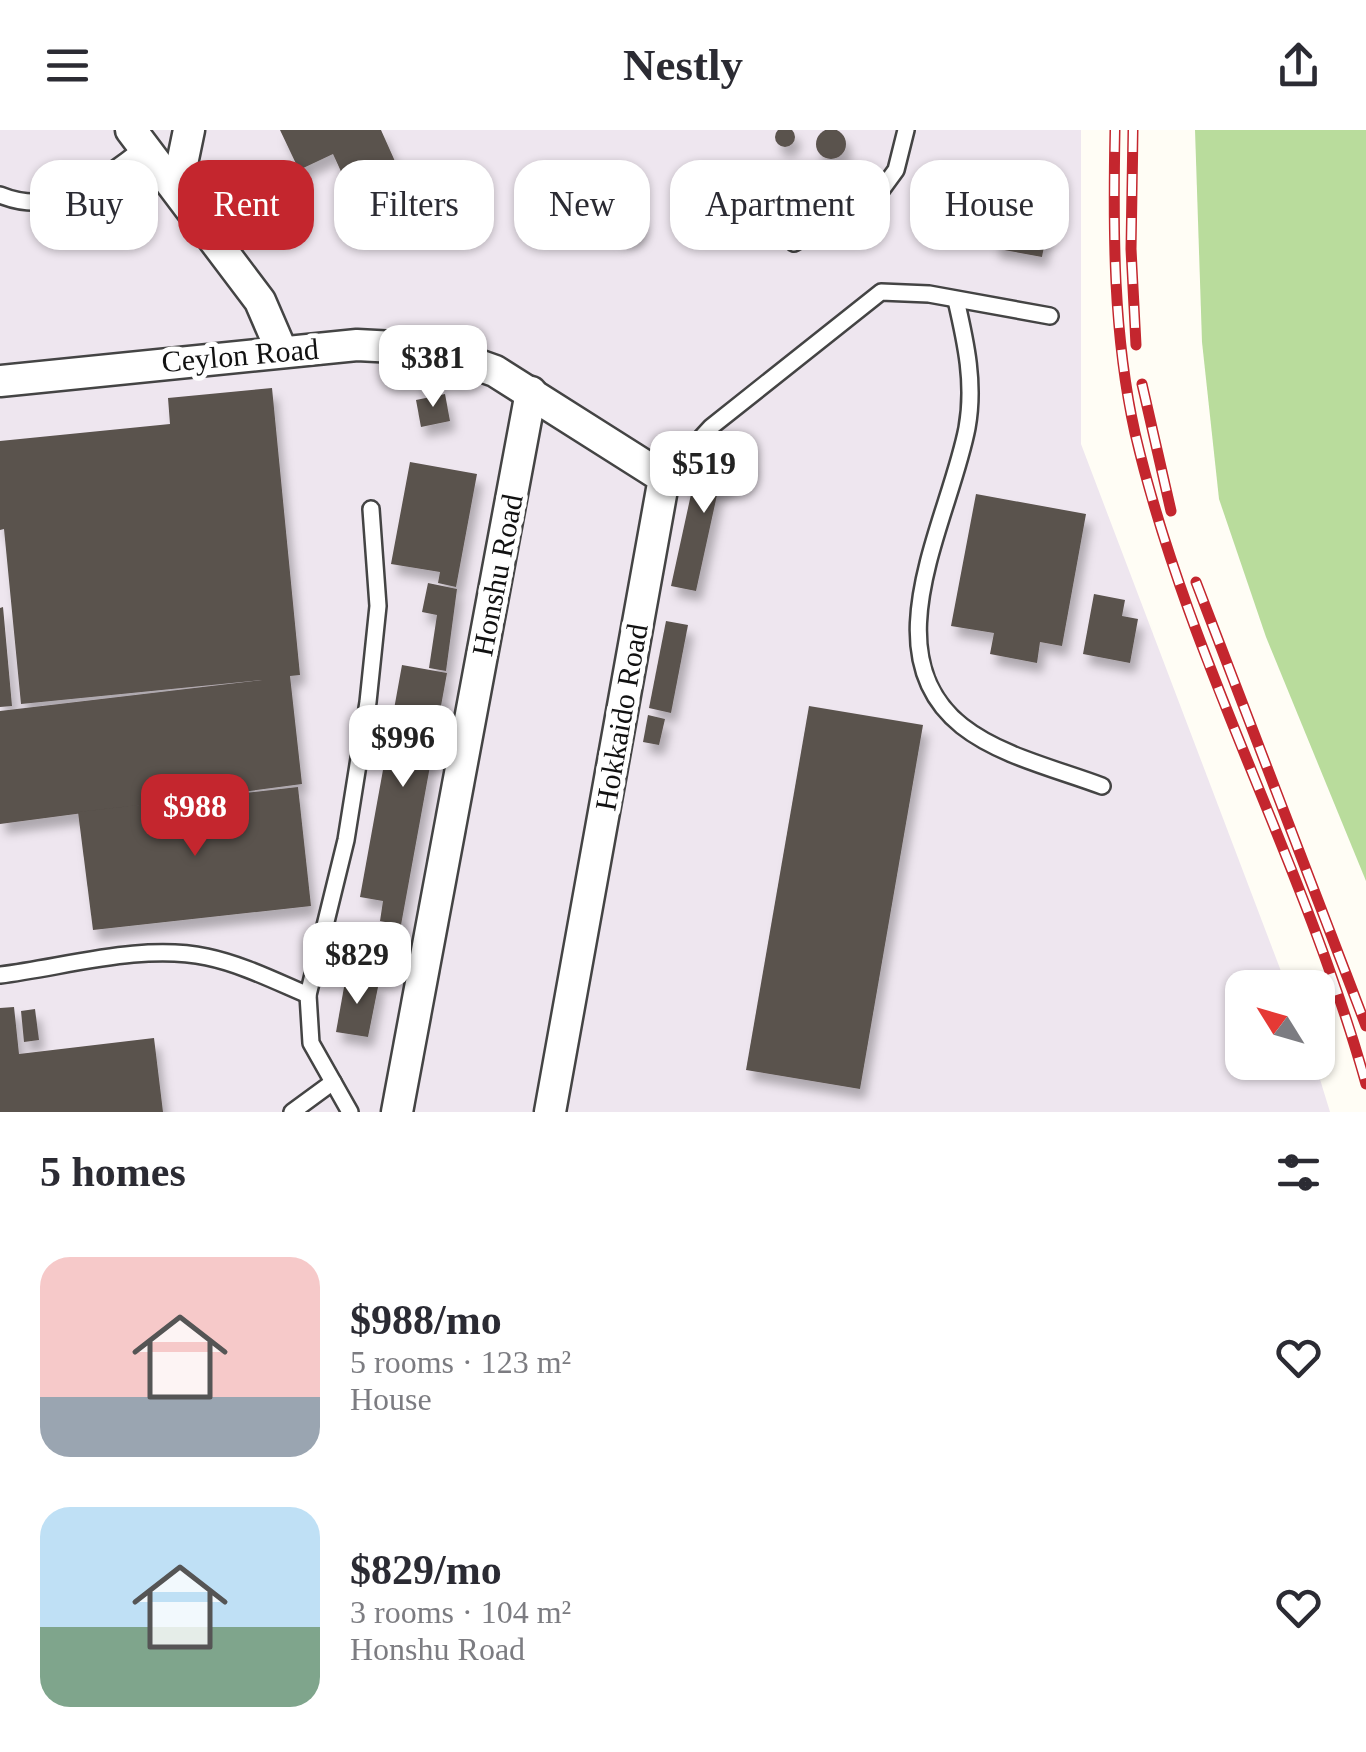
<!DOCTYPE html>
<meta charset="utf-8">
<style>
body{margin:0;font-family:"Times New Roman",serif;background:#f7f7f7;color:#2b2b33;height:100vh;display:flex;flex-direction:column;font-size:38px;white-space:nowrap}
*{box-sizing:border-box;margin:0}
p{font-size:32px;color:#7c7c81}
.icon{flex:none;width:55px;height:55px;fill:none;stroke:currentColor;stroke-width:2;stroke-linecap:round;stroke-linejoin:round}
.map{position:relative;height:982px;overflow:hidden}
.details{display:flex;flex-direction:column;background:#fff;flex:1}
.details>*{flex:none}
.banner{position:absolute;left:30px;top:30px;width:1308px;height:90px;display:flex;gap:20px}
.needle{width:65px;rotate:307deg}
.fabs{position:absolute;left:1225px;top:840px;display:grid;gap:20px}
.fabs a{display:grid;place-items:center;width:110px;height:110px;border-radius:20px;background:#fff;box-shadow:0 2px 8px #0004;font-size:50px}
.price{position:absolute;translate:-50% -85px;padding:0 22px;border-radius:20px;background:#fff;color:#222;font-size:32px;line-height:65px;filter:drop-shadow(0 2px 5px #0008)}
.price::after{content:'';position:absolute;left:50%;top:60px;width:30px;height:22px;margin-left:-15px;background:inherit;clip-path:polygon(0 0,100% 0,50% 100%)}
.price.selected{background:#c4262e;color:#fff}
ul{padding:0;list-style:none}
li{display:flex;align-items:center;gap:30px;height:250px;padding:0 40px}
li span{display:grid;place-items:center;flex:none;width:280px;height:200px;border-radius:30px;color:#555}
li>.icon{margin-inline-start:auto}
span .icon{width:120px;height:120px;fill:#fffc;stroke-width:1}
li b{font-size:42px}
h2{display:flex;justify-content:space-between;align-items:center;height:120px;padding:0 40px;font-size:42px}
.tag{padding:0 35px;border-radius:30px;background:#fff;box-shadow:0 2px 8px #0004;font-size:35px;line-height:90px}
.tag.selected{background:#c4262e;color:#fff}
header{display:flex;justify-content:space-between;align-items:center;height:130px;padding:0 40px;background:#fff;font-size:45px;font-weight:700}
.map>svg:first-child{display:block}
.industrial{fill:#eee6ef}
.forest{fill:#b9dc9c}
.building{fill:#5a524d;filter:url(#shadow)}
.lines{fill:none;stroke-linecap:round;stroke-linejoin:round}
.service-casing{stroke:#444;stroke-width:20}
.minor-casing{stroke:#444;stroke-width:35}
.service{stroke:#fff;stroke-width:15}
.minor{stroke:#fff;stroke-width:30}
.rail-casing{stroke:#c4262e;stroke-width:11}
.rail{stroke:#fff;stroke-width:8;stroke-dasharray:22;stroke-linecap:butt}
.labels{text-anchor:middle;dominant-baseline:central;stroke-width:10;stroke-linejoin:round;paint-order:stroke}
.street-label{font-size:30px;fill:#111;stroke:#fff}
</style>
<header><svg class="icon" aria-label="menu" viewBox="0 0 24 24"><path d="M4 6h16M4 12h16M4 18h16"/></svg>Nestly<svg class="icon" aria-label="share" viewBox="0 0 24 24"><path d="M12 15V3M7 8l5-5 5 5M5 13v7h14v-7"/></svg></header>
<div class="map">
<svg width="1366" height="982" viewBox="0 0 1366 982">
<defs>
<filter id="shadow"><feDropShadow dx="5.5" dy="10" stdDeviation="5" flood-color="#0004"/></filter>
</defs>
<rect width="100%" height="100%" fill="#fffdf5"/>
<polygon class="industrial" points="0,0 1081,0 1081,314 1287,857 1242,858 1242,932 1315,933 1330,982 0,982"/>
<polygon class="forest" points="1195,0 1366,0 1366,751 1266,507 1219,369 1202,212"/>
<g class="building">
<circle cx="785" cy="7" r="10"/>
<circle cx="831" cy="14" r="15"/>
<polygon points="280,0 381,0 398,38 350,61 333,24 299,40"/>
<circle cx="764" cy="46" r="15"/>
<polygon points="1006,47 1056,55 1042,127 993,118"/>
<circle cx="627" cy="94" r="15"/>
<polygon points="272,258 300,545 290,546 302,654 0,694 0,581 262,550 21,574 4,399 0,400 0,311 170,294 168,268"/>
<polygon points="445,264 450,291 421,297 416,270"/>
<polygon points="732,316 750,335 717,365 696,461 671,456 695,346"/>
<polygon points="410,332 477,344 456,457 438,453 440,442 391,434"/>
<polygon points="976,364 1086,384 1062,516 1040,512 1037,533 990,524 994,503 951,496"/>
<polygon points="428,453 457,459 446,541 429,538 437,485 422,482"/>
<polygon points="1094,464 1125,470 1122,486 1138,489 1130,533 1083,524"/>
<polygon points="3,477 12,576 0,577 0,478"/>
<polygon points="666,491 688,495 671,583 649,578"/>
<polygon points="402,535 447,543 401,795 380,791 383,771 360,767"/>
<polygon points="809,576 923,595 860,959 746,940"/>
<polygon points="648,585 665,589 659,615 643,612"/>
<polygon points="298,657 311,776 93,800 78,682"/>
<polygon points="356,803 400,809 398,824 390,823 387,843 351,839"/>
<polygon points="346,846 379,852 368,907 336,902"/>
<polygon points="14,877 19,924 154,908 163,982 0,982 0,878"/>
<polygon points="35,879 39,910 24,912 21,881"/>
</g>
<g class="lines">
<g class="service-casing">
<g id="service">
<path d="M0,65c59,24 99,-16 145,-48"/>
<polyline points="794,113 877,66 896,40 906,0"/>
<path d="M956,170c10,43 19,84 11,128 -18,93 -97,225 -5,298 38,30 95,43 140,60"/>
<polyline points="664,348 711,297 881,162 929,164 1050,186"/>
<path d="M0,845c65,-8 142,-32 207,-18 34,7 68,24 101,38"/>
<polyline points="292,982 333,952"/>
<polyline points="350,982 311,913 308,865 346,710 368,572 378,476 371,379"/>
</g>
</g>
<g class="minor-casing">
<g id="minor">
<polyline points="131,0 260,171 282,222"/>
<polyline points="177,58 189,0"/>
<polyline points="0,251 357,215 433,219 495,241 664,348 550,982"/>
<polyline points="397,982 531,262"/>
</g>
</g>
<use href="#service" class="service"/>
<use href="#minor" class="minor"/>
<g class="rail-casing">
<g id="rail">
<path d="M1115,0c-2,101 -2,204 20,303 52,224 169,429 231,651"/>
<polyline points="1133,0 1131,119 1136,215"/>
<polyline points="1142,254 1171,381"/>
<polyline points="1196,452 1366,896"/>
</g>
</g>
<use href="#rail" class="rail"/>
</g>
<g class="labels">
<g class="street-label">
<text transform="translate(240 225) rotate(-5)">Ceylon Road</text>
<text transform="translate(497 445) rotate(-79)">Honshu Road</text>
<text transform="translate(621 587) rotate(-80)">Hokkaido Road</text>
</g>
</g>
</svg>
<div class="fabs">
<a><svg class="needle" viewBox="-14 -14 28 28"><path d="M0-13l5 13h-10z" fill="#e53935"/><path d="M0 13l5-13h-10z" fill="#7c7c81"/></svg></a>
</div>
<b class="price" style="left:433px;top:280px">$381</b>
<b class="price" style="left:704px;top:386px">$519</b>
<b class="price" style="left:403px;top:660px">$996</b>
<b class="price selected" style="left:195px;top:729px">$988</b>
<b class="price" style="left:357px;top:877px">$829</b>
<div class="banner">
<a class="tag">Buy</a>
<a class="tag selected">Rent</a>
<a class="tag">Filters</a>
<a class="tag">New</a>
<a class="tag">Apartment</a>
<a class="tag">House</a>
</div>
</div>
<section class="details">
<h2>5 homes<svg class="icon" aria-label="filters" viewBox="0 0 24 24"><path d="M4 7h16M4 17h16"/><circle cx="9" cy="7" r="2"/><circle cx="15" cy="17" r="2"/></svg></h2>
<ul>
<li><span style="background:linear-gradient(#f6c9c9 70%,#9aa5b1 0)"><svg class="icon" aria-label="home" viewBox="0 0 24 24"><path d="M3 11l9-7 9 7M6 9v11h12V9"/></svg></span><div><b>$988/mo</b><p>5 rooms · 123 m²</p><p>House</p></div><svg class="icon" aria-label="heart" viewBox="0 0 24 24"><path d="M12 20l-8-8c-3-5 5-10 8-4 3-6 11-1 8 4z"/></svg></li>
<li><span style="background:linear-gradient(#bfe0f5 60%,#7fa58c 0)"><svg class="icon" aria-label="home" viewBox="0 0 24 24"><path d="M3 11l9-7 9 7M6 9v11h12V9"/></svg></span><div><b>$829/mo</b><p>3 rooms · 104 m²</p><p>Honshu Road</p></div><svg class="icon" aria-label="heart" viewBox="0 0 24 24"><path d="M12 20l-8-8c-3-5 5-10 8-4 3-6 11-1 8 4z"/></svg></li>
</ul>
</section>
